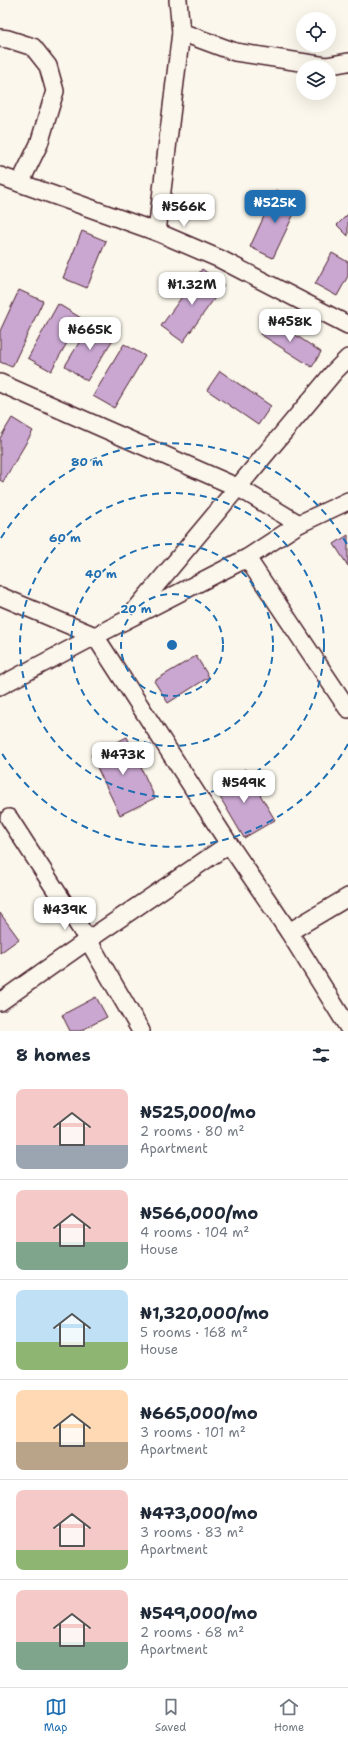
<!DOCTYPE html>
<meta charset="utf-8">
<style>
body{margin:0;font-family:"Shantell Sans",sans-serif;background:#f6f6f7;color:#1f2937;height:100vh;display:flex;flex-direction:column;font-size:15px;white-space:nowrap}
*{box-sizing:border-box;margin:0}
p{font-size:13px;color:#747a83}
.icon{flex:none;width:22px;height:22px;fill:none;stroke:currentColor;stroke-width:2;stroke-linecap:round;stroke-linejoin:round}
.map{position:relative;height:1031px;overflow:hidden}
.panel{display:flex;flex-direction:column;background:#fff;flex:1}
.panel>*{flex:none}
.controls{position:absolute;left:296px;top:12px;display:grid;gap:8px}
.controls a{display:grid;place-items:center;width:40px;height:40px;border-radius:50%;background:#fff;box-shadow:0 4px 16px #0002;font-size:20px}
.price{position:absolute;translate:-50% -34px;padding:0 9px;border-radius:8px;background:#fff;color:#222;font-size:13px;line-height:26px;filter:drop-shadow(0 1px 2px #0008)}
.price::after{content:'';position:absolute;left:50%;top:24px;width:12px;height:9px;margin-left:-6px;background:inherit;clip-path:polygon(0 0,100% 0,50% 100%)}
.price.on{background:#1f6fb2;color:#fff}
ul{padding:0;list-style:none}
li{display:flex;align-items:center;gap:12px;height:100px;padding:0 16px}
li+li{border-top:1px solid #e0e1e3}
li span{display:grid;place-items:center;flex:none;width:112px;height:80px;border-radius:8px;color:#555}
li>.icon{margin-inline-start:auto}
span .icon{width:48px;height:48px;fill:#fffc;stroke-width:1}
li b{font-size:17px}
h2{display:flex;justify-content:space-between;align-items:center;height:48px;padding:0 16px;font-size:17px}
.tabs{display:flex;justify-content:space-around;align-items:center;height:56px;border-top:1px solid #e0e1e3;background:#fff;font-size:11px;color:#747a83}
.tabs a{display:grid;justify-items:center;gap:2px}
.tabs .on{color:#1f6fb2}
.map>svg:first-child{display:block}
.building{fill:#c9a7d1;stroke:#4a1f2b}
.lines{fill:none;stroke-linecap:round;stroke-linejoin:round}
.minor-casing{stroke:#4a1f2b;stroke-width:20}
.minor{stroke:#fbf7ec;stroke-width:17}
.ring{fill:none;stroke:#1f6fb2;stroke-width:2;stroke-dasharray:7 5}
.centre{fill:#1f6fb2;stroke:#fbf7ec;stroke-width:2}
.ring-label{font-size:12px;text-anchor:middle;font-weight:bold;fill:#1f6fb2;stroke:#fbf7ec;stroke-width:3;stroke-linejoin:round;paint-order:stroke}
</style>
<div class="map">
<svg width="348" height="1031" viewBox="0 0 348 1031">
<rect width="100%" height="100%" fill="#fbf7ec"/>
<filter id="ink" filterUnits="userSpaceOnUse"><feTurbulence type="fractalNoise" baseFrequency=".025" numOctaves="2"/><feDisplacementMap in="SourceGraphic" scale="8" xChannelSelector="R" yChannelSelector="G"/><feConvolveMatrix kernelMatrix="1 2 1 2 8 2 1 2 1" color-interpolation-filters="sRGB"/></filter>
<g filter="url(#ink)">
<g class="building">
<polygon points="276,190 300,201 273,258 250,247"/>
<polygon points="348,214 348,236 337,225"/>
<polygon points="82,231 106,241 87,288 63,278"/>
<polygon points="332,253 348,262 348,276 337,296 315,284"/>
<polygon points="202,269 224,285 183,342 161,326"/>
<polygon points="19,290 43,301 12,367 0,362 0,331"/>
<polygon points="58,304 81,318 51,371 28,358"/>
<polygon points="270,318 321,352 312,367 260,334"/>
<polygon points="92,321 115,336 87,381 65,366"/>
<polygon points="124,344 145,356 114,408 93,396"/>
<polygon points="220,371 271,406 258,425 207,390"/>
<polygon points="12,418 33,431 3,482 0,480 0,438"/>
<polygon points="348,535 348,566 334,544"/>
<polygon points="196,656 209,677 168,703 154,681"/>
<polygon points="127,737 155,798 120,815 91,755"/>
<polygon points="245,769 275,820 244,838 214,787"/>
<polygon points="0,913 19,939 0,953"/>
<polygon points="96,997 107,1017 80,1031 70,1031 62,1015"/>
</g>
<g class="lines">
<g class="minor-casing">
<g id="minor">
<polyline points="181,32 235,52 326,66 348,62"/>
<polyline points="0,38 8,39 33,47 48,66 55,91 39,144 20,183"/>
<polyline points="0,176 157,232 220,259 348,325"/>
<polyline points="157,232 181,32 178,0"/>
<polyline points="0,383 239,488 299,524"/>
<polyline points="247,558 348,709"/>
<polyline points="0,596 95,636 229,844 289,932 348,1027"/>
<polyline points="132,614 334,372 348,358"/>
<polyline points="0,686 95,636 247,558 299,524 348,501"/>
<polyline points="9,818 88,940 141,1031"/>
<polyline points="289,932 348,897"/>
<polyline points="0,1002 88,940 229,844"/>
</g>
</g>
<use href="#minor" class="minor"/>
</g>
</g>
<g class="ring">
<circle cx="172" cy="645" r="51"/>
<circle cx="172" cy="645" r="101"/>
<circle cx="172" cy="645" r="152"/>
<path d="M348 744A202 202 0 0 1 1 752M1 538A202 202 0 0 1 348 546"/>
</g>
<circle cx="172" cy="645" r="6" class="centre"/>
<g class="ring-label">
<text x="87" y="466">80 m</text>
<text x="65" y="542">60 m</text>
<text x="101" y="578">40 m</text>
<text x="136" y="613">20 m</text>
</g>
</svg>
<div class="controls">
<a><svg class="icon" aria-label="locate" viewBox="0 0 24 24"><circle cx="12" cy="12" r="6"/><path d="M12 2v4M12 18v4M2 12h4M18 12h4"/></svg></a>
<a><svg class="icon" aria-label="layers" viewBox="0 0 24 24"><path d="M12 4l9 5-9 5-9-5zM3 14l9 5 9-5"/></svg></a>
</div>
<b class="price on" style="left:275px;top:224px">₦525K</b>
<b class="price" style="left:184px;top:228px">₦566K</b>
<b class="price" style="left:192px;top:306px">₦1.32M</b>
<b class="price" style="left:290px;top:343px">₦458K</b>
<b class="price" style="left:90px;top:351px">₦665K</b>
<b class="price" style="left:123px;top:776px">₦473K</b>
<b class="price" style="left:244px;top:804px">₦549K</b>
<b class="price" style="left:65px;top:931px">₦439K</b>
</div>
<section class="panel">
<h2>8 homes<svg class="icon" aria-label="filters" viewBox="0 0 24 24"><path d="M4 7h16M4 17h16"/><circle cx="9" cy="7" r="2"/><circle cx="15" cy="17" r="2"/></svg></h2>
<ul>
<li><span style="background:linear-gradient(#f6c9c9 70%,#9aa5b1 0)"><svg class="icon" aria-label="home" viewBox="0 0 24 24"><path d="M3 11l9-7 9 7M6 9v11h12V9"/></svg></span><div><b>₦525,000/mo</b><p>2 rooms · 80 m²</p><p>Apartment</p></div></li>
<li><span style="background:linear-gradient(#f6c9c9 65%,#7fa58c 0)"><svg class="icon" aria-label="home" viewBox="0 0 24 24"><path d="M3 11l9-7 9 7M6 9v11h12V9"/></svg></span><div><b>₦566,000/mo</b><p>4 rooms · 104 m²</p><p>House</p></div></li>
<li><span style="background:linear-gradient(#bfe0f5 65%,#8fb573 0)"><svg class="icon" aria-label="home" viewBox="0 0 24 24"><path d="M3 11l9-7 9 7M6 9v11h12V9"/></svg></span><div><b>₦1,320,000/mo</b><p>5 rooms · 168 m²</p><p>House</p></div></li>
<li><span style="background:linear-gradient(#ffd9b3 65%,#b9a48a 0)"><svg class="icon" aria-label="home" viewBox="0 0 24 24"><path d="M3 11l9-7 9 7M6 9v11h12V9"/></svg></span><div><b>₦665,000/mo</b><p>3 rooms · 101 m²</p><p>Apartment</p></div></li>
<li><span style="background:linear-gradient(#f6c9c9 75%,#8fb573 0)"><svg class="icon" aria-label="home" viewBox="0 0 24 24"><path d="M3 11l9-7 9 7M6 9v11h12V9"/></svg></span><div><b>₦473,000/mo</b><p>3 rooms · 83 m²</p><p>Apartment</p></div></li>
<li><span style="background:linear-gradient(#f6c9c9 65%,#7fa58c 0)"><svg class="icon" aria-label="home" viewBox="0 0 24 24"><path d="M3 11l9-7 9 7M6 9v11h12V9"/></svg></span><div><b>₦549,000/mo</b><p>2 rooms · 68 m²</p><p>Apartment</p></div></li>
</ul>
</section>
<nav class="tabs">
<a class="on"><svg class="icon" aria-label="map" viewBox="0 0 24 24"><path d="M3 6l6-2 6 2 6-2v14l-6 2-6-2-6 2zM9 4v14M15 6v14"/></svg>Map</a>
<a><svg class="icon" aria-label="saved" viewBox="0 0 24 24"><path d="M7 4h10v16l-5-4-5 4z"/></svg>Saved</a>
<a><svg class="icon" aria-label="home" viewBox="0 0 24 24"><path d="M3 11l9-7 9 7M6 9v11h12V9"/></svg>Home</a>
</nav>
